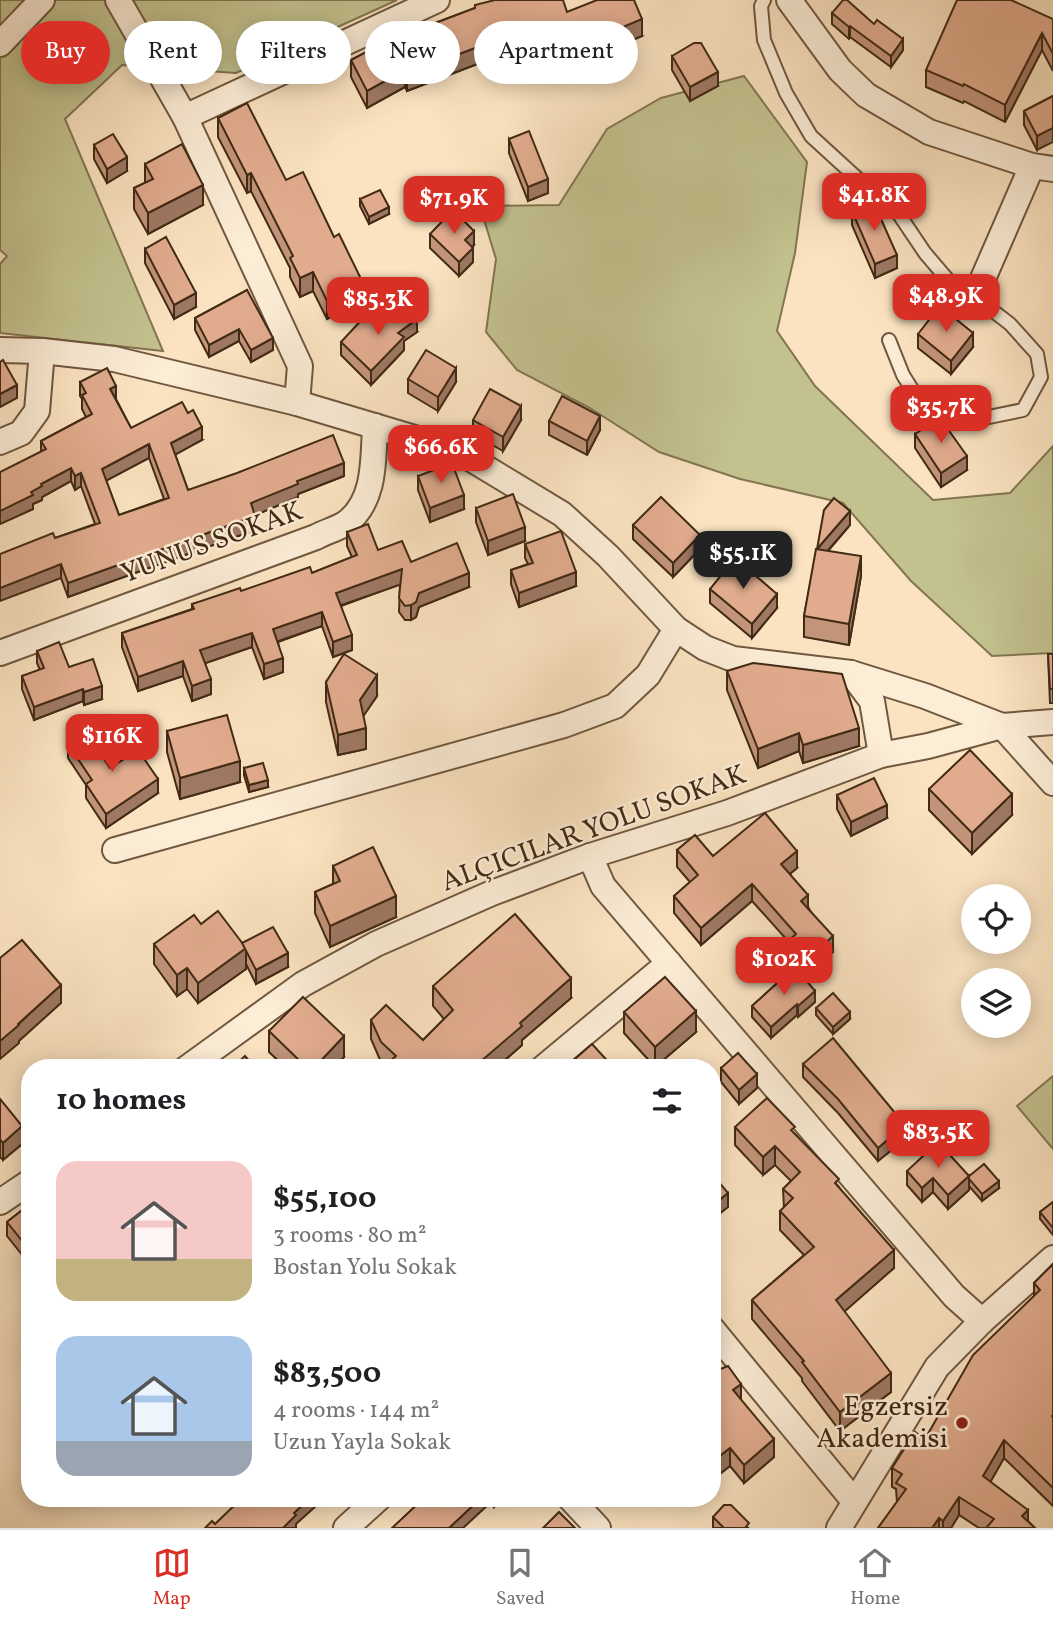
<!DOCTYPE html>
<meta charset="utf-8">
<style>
body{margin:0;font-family:Vollkorn,serif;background:#f6f6f6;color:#202124;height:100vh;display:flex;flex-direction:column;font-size:26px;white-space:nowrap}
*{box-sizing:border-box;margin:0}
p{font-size:23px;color:#757577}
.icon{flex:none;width:38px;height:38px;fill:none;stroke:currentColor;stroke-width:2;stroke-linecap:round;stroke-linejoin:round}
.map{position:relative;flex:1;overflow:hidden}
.sheet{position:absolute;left:21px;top:1059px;width:700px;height:448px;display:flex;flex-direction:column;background:#fff;border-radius:28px;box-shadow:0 4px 18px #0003}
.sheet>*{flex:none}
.top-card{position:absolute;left:21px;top:21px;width:700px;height:63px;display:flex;gap:14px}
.buttons{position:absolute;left:961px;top:884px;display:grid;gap:14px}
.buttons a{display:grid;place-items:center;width:70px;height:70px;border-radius:50%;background:#fff;box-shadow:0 4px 18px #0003;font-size:35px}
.price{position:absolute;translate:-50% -60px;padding:0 16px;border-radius:14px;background:#d93025;color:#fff;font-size:23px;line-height:46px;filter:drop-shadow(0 2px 4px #0008)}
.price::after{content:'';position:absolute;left:50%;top:42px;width:21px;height:16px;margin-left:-10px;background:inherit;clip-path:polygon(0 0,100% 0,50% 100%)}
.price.current{background:#222;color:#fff}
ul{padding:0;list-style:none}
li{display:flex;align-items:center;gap:21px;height:175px;padding:0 35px}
li span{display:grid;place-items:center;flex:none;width:196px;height:140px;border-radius:21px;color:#555}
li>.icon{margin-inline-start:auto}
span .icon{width:84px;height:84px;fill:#fffc;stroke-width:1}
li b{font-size:30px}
h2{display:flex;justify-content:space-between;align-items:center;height:84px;padding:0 35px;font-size:30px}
.chip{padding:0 24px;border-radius:32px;background:#fff;box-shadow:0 4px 18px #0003;font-size:24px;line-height:63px}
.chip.current{background:#d93025;color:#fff}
.dock{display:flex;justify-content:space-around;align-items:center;height:98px;border-top:2px solid #e0e0e0;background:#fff;font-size:19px;color:#757577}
.dock a{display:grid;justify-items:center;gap:4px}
.dock .current{color:#d93025}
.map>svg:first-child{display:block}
.green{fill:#c3c28f;stroke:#827652;stroke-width:2}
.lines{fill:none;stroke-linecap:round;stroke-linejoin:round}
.service-casing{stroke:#70583f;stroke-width:16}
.minor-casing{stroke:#70583f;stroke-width:28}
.service{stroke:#fcedd7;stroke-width:12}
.minor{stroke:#fcedd7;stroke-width:24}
.wall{fill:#c2947a;stroke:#422a14;stroke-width:2;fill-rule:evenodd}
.shaded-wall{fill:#9e7863;stroke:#422a14;stroke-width:2}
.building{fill:#e1ac8e;stroke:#422a14;stroke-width:2;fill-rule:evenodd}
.poi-dot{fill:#8f2418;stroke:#fcedd7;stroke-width:2.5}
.labels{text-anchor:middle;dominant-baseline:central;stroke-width:5;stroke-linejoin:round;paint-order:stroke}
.street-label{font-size:28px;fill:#422a14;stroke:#fcedd7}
.poi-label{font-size:28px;fill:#422a14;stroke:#fcedd7;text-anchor:end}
</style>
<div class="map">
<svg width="1053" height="1528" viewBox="0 0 1053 1528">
<rect width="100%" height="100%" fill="#fbe3c1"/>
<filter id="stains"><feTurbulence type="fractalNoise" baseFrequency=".00286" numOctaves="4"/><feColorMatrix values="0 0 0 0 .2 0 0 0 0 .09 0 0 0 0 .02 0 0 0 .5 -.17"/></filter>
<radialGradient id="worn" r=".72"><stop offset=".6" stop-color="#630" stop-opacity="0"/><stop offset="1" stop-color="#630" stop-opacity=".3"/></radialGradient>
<g class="green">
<polygon points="0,0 397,0 236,73 122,65 65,119 163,351 0,333 0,264 7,256 0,250"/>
<polygon points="744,76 807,162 795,253 777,331 815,386 933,500 1010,493 1053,446 1053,653 992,656 911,581 843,503 740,479 659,452 590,408 517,370 486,332 496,259 480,206 559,205 607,129 661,98"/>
<polygon points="1053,1076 1053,1149 1017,1106"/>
</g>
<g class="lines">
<g class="service-casing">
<polyline id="service" points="764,0 761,6 764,40 786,93 811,136 858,179 890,201 925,253 948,280 975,297 1010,324 1037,354 1041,377 1023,410 974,420 926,412 903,375 889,340"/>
</g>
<g class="minor-casing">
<g id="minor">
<polyline points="118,0 185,117 300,366 297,403"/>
<polyline points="789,0 840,70 866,95 929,132 1032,166 1053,169"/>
<polyline points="0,44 42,0"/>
<polyline points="185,117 437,0"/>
<polyline points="975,297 1032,166"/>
<polyline points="0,350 42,351 114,359 297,403 458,451 562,514 608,556 676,629 705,648 733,659 851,673 925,696 1002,726 1053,783"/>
<polyline points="0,442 21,433 37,411 42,351"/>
<path d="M0,653l316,-116c9,-5 21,-8 30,-14 30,-22 27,-64 29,-97"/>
<polyline points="851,673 872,701 881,755"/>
<polyline points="115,850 564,725 615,706 648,675 676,629"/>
<polyline points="590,856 603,886 954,1296 982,1321"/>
<polyline points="187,1068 303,984 376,944 492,893 590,856 727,813 881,755 928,746 1002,726 1053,722"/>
<polyline points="543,1068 669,963"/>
<polyline points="0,1202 30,1182"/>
<polyline points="712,1329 854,1501"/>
<polyline points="570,1498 598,1528"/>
<polyline points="346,1528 379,1498"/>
<polyline points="839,1528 937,1367 982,1321 1053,1258"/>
</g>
</g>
<use href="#service" class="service"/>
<use href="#minor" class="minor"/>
</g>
<g class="wall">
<polygon points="475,5 567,12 642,36 609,50 506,76 502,61 486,66 485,61 407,91 405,87 367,108 351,77 351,60 401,36 475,8"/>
<polygon points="832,13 903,50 891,67 850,37 849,39 832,24"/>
<polygon points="1053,19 1053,71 1042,50 1005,122 964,101 963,103 926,87 926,70"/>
<polygon points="672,56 718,86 690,101 672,70"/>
<polygon points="1053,96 1037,150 1024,125 1024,111"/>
<polygon points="218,118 286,180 363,302 327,319 313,291 300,297 290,277 290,268 251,191 247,193 218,137"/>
<polygon points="509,139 548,193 528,201 509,153"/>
<polygon points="94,145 127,171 107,183 94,159"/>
<polygon points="145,164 203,205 148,234 134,209 134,188 145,183"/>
<polygon points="360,199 389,214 369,224 360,206"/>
<polygon points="852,211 897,268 875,278 852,225"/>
<polygon points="430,234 474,245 472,247 473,262 459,276 430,248"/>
<polygon points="145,249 196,307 174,319 145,263"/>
<polygon points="247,290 273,350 251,362 239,341 209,357 195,330 195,318"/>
<polygon points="379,325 417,332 404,341 404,350 371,385 341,355 341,342"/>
<polygon points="918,334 973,347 951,374 918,348"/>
<polygon points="408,379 456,382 438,411 408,393"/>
<path d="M80,382l36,17 15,29 71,12 -27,14 13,36 156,-14 -46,18v3l-43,18v15l-187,67 -7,-19 -6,-40 40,-14 -14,-38 -6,4 -4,-9 -29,16v3l-9,4v5l-33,15 41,-72v-11l45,-24 -4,-8v-10l-2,-3zM149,458l15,41 -45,16 -13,-35z"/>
<polygon points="473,420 521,420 503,451 473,434"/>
<polygon points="549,421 600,430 587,455 549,435"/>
<polygon points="915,434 967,470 941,487 915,448"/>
<polygon points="418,476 464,509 430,522 418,490"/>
<polygon points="476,508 525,541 488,555 476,522"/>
<polygon points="633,525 700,549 673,577 633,539"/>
<polygon points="850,525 828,551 861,576 849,645 804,637 804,616 817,549"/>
<polygon points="347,532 378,550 411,562 469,587 419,607 416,617 411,620 405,620 399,612 400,584 341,606 352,650 333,657 322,626 278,642 283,672 264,679 252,647 205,663 211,694 192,701 183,676 138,691 122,647 122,633 192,609 192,604 312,573 352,557 347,546"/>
<polygon points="525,544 576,586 519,607 511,584 511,570 528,564 525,558"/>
<polygon points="710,589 777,608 752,638 710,603"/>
<polygon points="37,651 69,667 102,699 84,705 83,701 34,720 22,689 22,676 40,670 37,663"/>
<polygon points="1048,654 1053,654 1053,703 1050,703"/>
<polygon points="727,671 859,746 803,763 799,751 758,768 727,690"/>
<polygon points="326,682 377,696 363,716 366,749 338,755 326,702"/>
<polygon points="167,731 240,782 180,799 167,752"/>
<polygon points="68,744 110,768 158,793 106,828 86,798 86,785 68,758"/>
<polygon points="244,768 268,787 249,792 244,775"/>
<polygon points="929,789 1012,815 972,854 929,810"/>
<polygon points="837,795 887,818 851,836 837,809"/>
<polygon points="677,850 797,868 790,874 833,952 805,978 815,1002 798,1017 797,1015 771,1038 752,1017 752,1006 795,967 787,958 788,941 752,901 701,945 674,913 674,896 690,882 677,867"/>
<polygon points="333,866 396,917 330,947 315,913 315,892 333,884"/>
<polygon points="201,924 242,943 288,967 256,984 246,964 246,969 198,1003 187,989 177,996 154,964 154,944"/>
<polygon points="433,986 571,998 522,1040 522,1045 496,1068 382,1068 385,1065 381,1062 371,1039 371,1020 423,1040 444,1019 433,1006"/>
<polygon points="816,1008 850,1019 833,1034 816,1015"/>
<polygon points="624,1012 696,1032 655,1067 624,1033"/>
<polygon points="269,1031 344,1057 334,1068 286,1068 269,1052"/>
<polygon points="803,1064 905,1139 878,1161 838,1113 803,1077"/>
<polygon points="721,1068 757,1088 739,1104 721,1082"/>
<polygon points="0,1099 22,1144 3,1160 0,1157"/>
<polygon points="735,1127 795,1134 839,1187 894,1268 844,1311 891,1392 840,1431 802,1381 802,1378 752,1319 752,1300 804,1255 780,1230 780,1211 784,1208 783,1189 791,1181 775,1165 763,1175 735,1145"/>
<polygon points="907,1171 969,1176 999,1188 982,1201 969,1186 969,1190 948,1209 933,1192 922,1202 907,1185"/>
<polygon points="1053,1202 1053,1235 1040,1219 1040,1212"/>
<polygon points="30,1204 30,1259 27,1261 7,1236 7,1222"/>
<polygon points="1053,1264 1053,1506 1004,1458 990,1482 1035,1528 979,1528 959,1515 951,1528 878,1528 897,1502 896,1489 892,1487 892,1468 925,1439 1034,1296 1034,1283"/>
<polygon points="712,1363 741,1400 774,1457 744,1483 730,1466 712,1480"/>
<polygon points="424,1498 504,1498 494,1507 490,1503"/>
<polygon points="713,1517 749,1528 713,1528"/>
</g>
<g class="shaded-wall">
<polygon points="642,19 642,36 609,50 506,76 506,59"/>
<polygon points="850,26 850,37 849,39 849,27"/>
<polygon points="1042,33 1042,50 1005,122 1005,105"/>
<polygon points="903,39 903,50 891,67 891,56"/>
<polygon points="485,44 485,61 407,91 407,74"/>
<polygon points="502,44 502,61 486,66 486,49"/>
<polygon points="405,70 405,87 367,108 367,91"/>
<polygon points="718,72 718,86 690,101 690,87"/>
<polygon points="1053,128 1053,142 1037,150 1037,136"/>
<polygon points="127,157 127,171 107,183 107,169"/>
<polygon points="251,173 251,191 247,193 247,175"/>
<polygon points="548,179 548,193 528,201 528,187"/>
<polygon points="203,185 203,205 148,234 148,213"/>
<polygon points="389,207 389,214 369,224 369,217"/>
<polygon points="474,231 474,245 465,254 465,240"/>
<polygon points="473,248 473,262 459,276 459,262"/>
<polygon points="897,255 897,268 875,278 875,264"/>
<polygon points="313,272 313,291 300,297 300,278"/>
<polygon points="363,283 363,302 327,319 327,301"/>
<polygon points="196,293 196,307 174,319 174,305"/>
<polygon points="417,319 417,332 404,341 404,350 371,385 371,371 398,333"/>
<polygon points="239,329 239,341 209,357 209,345"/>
<polygon points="973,333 973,347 951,374 951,361"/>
<polygon points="273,338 273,350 251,362 251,350"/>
<polygon points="456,368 456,382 438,411 438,397"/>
<polygon points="17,385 17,398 0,407 0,394"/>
<polygon points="116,386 116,399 110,389"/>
<polygon points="521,406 521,420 503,451 503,437"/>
<polygon points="600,416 600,430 587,455 587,441"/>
<polygon points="202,427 202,440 171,457 171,443"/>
<polygon points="149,444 149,458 102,483 102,469"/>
<polygon points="967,456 967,470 941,487 941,473"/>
<polygon points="344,463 344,476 298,494 298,497 251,517 251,503 297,481"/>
<polygon points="71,468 71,481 42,497 42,500 33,504 33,509 0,524 0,511 31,492 41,484"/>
<polygon points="81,473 81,486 75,490 75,476"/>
<polygon points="464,495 464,509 430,522 430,508"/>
<polygon points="850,511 850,525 817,563 817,549"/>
<polygon points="255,516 255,530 68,597 68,583"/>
<polygon points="525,527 525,541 488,555 488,541"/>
<polygon points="700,535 700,549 673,577 673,563"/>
<polygon points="861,556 861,576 849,645 849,624"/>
<polygon points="61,564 61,578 0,601 0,588"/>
<polygon points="402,569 402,584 336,607 336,593"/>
<polygon points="576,572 576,586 519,607 519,593"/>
<polygon points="469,573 469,587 419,607 416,617 411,620 411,605 419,593"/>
<polygon points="777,594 777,608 752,638 752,624"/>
<polygon points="322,612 322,626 273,643 273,629"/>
<polygon points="252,633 252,647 200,665 200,650"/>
<polygon points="352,635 352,650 333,657 333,642"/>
<polygon points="283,658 283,672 264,679 264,664"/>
<polygon points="183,661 183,676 138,691 138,677"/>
<polygon points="377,675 377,696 360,721 360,700"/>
<polygon points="211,679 211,694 192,701 192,686"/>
<polygon points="102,686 102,699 84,705 84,692"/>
<polygon points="83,689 83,701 34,720 34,707"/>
<polygon points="366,728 366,749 338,755 338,735"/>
<polygon points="859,728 859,746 803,763 803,745"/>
<polygon points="799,733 799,751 758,768 758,749"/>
<polygon points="240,761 240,782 180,799 180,778"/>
<polygon points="158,779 158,793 106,828 106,814"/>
<polygon points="268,780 268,787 249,792 249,785"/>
<polygon points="1012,794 1012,815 972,854 972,833"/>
<polygon points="887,805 887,818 851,836 851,822"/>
<polygon points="797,851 797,868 781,881 781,864"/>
<polygon points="752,884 752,901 701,945 701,928"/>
<polygon points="808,895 808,912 801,901"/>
<polygon points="396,896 396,917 330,947 330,926"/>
<polygon points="833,936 833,952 805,978 805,961"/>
<polygon points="246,948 246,969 198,1003 198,983"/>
<polygon points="288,953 288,967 256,984 256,970"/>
<polygon points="187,968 187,989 177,996 177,975"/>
<polygon points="571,978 571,998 522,1040 522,1045 496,1068 473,1068 520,1023"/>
<polygon points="61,985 61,1003 19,1041 19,1043 0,1059 0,1041"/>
<polygon points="815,991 815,1002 798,1017 798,1006"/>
<polygon points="797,1004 797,1015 771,1038 771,1027"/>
<polygon points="696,1011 696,1032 655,1067 655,1047"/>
<polygon points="850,1012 850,1019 833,1034 833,1027"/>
<polygon points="344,1036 344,1057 334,1068 314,1068"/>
<polygon points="757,1074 757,1088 739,1104 739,1090"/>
<polygon points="905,1125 905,1139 878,1161 878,1148"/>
<polygon points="22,1126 22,1144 3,1160 3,1143"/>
<polygon points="775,1146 775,1165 763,1175 763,1157"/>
<polygon points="969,1176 969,1190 948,1209 948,1195"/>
<polygon points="933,1178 933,1192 922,1202 922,1188"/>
<polygon points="999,1181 999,1188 982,1201 982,1194"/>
<polygon points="728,1193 728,1207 712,1220 712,1206"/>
<polygon points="30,1245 30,1259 27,1261 27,1247"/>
<polygon points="894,1250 894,1268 836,1319 836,1300"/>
<polygon points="891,1373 891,1392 840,1431 840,1412"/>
<polygon points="741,1384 741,1401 733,1390"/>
<polygon points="774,1439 774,1457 744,1483 744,1465"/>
<polygon points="1004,1440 1004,1458 983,1495 983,1476"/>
<polygon points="730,1448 730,1466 712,1480 712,1462"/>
<polygon points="959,1497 959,1515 951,1528 943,1528 943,1521"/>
<polygon points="310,1498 317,1498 317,1505 296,1524 296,1528 283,1528 294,1513"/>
<polygon points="481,1498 490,1498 490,1503 463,1528 449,1528"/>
<polygon points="494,1498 504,1498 494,1507"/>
<polygon points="1028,1510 1028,1528 1022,1516"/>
<polygon points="939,1518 939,1528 932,1528"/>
</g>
<g class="building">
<polygon points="495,0 563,0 567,12 597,0 634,0 642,19 609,33 506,59 502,44 486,49 485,44 407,74 405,70 367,91 351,60 400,34 401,36 475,8 475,5"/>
<polygon points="843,0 847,0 874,24 877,20 903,39 891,56 850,26 849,27 832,13"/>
<polygon points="957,0 1011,0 1053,19 1053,54 1042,33 1005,105 964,84 963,86 926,70"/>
<polygon points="694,43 701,43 718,72 690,87 672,56"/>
<polygon points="1053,96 1053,128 1037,136 1024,111"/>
<polygon points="247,103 286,180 303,172 334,237 339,234 363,283 327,301 313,272 300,278 290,258 293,256 251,173 247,175 218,118"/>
<polygon points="529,131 548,179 528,187 509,139"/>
<polygon points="113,134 127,157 107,169 94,145"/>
<polygon points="182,144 203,185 148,213 134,188 153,179 145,164"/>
<polygon points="380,190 389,207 369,217 360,199"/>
<polygon points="873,201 897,255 875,264 852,211"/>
<polygon points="453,210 474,231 465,240 473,248 459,262 430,234"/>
<polygon points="166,237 196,293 174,305 145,249"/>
<polygon points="247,290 273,338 251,350 239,329 209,345 195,318"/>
<polygon points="406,305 417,319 398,333 404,337 371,371 341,342 367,314 379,325"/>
<polygon points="940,306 973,333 951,361 918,334"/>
<polygon points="426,350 456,368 438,397 408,379"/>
<polygon points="3,360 17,385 0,394 0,362"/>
<path d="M107,368l9,18 -6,3 21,39 51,-26 6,11 5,-3 9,17 -31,16 17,47 49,-17 96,-38 11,28 -47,18 1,3 -47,19 4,13 -187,67 -7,-19 -61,24v-34l53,-21 2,5 45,-15 -19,-50 -6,3 -4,-8 -30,16 1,2 -11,6 2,3 -33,16v-39l46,-23 -5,-8 51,-27 -10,-19 4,-2 -6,-11zM149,444l20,54 -50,17 -17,-46z"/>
<polygon points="490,389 521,406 503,437 473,420"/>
<polygon points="562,396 600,416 587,441 549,421"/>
<polygon points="940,418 967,456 941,473 915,434"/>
<polygon points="452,463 464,495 430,508 418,476"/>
<polygon points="513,494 525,527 488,541 476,508"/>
<polygon points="661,497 700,535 673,563 633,525"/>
<polygon points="834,498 850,511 817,549 824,510"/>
<polygon points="368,524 378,550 402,541 411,562 457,543 469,573 419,593 416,602 411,605 405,606 399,598 402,569 336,593 352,635 333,642 322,612 273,629 283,658 264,664 252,633 200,650 211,679 192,686 183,661 138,677 122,633 194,609 192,604 240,588 241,591 310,567 312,573 357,555 347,532"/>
<polygon points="561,531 576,572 519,593 511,570 533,563 525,544"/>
<polygon points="816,549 861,556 849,624 804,616"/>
<polygon points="735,558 777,594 752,624 710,589"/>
<polygon points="59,642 69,667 93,659 102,686 84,692 83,689 34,707 22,676 44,668 37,651"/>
<polygon points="344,654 377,675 360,700 366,728 338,735 326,682"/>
<polygon points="1048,654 1053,654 1053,689 1050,689"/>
<polygon points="753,663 842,674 859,728 803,745 799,733 758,749 727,671"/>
<polygon points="227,715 240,761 180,778 167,731"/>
<polygon points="86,732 110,768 138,750 158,779 106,814 86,784 92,780 68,744"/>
<polygon points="970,750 1012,794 972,833 929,789"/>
<polygon points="263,763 268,780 249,785 244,768"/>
<polygon points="874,778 887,805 851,822 837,795"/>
<polygon points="765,813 797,851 781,864 808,895 801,901 833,936 805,961 787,942 796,934 752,884 701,928 674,896 698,875 677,850 695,835 713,856"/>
<polygon points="373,847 396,896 330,926 315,892 340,881 333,866"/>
<polygon points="218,911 246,948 198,983 187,968 177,975 154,944 194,915 201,924"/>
<polygon points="515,914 571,978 520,1023 522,1026 473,1068 382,1068 396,1056 381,1042 371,1020 386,1005 423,1040 453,1010 433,986"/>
<polygon points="273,927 288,953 256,970 242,943"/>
<polygon points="22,940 61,985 18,1024 19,1025 0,1041 0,958"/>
<polygon points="795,967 815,991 798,1006 797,1004 771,1027 752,1006"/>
<polygon points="665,977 696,1011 655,1047 624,1012"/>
<polygon points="833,993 850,1012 833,1027 816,1008"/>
<polygon points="303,997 344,1036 314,1068 307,1068 269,1031"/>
<polygon points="833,1038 905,1125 878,1148 838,1099 803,1064"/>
<polygon points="592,1044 614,1068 570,1068 568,1065"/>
<polygon points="738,1053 757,1074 739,1090 721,1068"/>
<polygon points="245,1056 255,1068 232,1068"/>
<polygon points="767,1098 795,1127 791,1130 839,1179 835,1183 894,1250 836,1300 891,1373 840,1412 802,1362 804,1361 752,1300 814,1247 780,1211 793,1198 783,1189 800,1172 775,1146 763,1157 735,1127"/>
<polygon points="0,1099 22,1126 3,1143 0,1139"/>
<polygon points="938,1142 969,1176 948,1195 933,1178 922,1188 907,1171"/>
<polygon points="984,1164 999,1181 982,1194 969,1179 969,1176 968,1177"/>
<polygon points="712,1174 728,1193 712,1206"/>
<polygon points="1053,1202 1053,1228 1040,1212"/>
<polygon points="30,1204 30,1245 27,1247 7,1222"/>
<polygon points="1053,1264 1053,1415 1052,1416 1053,1418 1053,1488 1004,1440 983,1476 1028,1510 1022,1516 1035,1528 986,1528 994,1519 959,1497 943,1521 939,1518 932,1528 878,1528 906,1489 896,1483 902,1474 892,1468 915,1432 925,1439 973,1355 1040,1290 1034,1283"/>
<polygon points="712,1363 718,1370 728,1366 741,1384 733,1390 774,1439 744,1465 730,1448 712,1462"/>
<polygon points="242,1498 310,1498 294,1513 296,1515 283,1528 205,1528 212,1521 215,1524"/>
<polygon points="424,1498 481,1498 449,1528 392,1528"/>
<polygon points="724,1505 731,1505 749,1523 745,1528 724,1528 713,1517"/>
<polygon points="559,1512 575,1528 543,1528"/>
</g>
<circle class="poi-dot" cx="962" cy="1423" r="7"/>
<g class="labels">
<g class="street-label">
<text transform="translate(212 543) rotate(-20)">YUNUS SOKAK</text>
<text transform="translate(594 829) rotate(-20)">ALÇICILAR YOLU SOKAK</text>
</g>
<g class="poi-label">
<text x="948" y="1407">Egzersiz<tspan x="948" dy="32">Akademisi</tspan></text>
</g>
</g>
<rect width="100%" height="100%" filter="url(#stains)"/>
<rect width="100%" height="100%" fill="url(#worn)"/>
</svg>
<div class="buttons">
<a><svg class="icon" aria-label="locate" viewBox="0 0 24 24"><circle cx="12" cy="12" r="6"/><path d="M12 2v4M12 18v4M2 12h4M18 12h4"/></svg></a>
<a><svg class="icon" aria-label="layers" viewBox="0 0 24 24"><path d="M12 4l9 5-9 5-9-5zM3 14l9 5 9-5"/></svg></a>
</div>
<b class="price" style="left:874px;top:233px">$41.8K</b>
<b class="price" style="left:454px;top:236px">$71.9K</b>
<b class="price" style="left:946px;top:334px">$48.9K</b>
<b class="price" style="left:378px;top:337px">$85.3K</b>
<b class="price" style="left:941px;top:445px">$35.7K</b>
<b class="price" style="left:441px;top:485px">$66.6K</b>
<b class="price current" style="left:743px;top:591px">$55.1K</b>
<b class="price" style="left:112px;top:774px">$116K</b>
<b class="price" style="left:784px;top:997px">$102K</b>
<b class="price" style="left:938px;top:1170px">$83.5K</b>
<div class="top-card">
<a class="chip current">Buy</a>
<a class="chip">Rent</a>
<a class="chip">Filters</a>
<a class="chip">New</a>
<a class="chip">Apartment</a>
</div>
<section class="sheet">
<h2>10 homes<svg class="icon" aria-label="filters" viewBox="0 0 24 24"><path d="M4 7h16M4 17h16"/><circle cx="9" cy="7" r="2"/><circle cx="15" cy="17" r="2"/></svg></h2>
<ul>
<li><span style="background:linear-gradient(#f6c9c9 70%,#c2b280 0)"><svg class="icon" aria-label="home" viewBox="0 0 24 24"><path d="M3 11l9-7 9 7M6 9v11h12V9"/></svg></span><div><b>$55,100</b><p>3 rooms · 80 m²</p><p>Bostan Yolu Sokak</p></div></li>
<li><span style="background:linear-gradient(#a9c7e8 75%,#9aa5b1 0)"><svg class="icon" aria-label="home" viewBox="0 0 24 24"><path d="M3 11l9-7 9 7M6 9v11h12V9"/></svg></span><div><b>$83,500</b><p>4 rooms · 144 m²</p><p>Uzun Yayla Sokak</p></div></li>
</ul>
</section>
</div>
<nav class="dock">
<a class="current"><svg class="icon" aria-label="map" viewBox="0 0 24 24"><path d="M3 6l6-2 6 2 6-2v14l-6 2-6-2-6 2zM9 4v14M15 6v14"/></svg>Map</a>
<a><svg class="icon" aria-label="saved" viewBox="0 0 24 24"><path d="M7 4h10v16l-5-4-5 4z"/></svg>Saved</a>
<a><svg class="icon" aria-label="home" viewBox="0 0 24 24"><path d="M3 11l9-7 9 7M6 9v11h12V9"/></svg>Home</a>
</nav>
